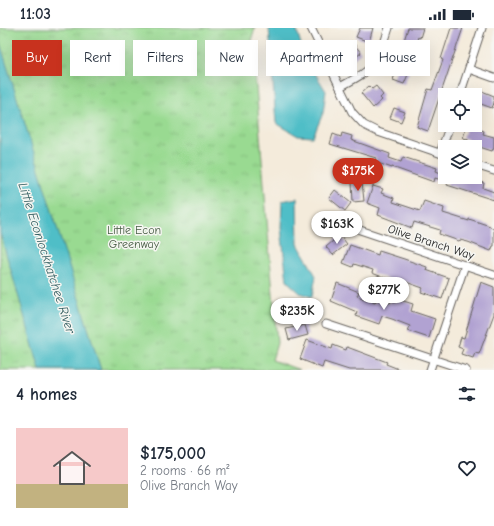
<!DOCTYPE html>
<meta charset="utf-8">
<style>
body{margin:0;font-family:"Comic Neue",sans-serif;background:#f2f2f3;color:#1f2937;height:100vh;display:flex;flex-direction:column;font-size:15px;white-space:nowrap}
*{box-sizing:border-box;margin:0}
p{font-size:13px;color:#747a83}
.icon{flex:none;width:22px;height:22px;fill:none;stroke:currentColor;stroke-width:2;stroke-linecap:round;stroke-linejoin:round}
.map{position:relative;height:342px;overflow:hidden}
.sheet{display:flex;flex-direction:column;background:#fff;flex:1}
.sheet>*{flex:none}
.hud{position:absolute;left:12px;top:12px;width:470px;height:36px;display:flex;gap:8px}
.fabs{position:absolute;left:438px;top:60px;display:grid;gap:8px}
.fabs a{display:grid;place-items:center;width:44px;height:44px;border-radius:0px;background:#fff;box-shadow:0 4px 16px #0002;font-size:20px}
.price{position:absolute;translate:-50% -34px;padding:0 9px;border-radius:14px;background:#fff;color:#222;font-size:13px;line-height:26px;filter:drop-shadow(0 1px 2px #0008)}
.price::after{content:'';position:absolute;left:50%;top:24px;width:12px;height:9px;margin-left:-6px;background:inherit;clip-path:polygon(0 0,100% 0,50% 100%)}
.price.current{background:#c8321e;color:#fff}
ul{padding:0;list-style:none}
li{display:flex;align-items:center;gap:12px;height:100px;padding:0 16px}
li+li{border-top:1px solid #e0e1e3}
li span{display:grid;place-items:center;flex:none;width:112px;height:80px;border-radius:0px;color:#555}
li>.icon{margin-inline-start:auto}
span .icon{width:48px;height:48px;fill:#fffc;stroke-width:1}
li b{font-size:17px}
h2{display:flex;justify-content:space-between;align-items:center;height:48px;padding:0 16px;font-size:17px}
.tag{padding:0 14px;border-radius:0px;background:#fff;box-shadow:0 4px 16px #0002;font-size:14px;line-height:36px}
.tag.current{background:#c8321e;color:#fff}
.status{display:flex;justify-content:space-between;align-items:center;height:28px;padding:0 20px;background:#fff;direction:ltr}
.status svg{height:11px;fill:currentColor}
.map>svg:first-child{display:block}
.park{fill:url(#park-tufts);stroke:#5a7b56}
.water{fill:#50bec7;stroke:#366d72}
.building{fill:#b1a2d2}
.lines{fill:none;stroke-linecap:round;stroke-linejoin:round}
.minor-casing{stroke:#68645f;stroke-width:9}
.minor{stroke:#fff;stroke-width:7}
.labels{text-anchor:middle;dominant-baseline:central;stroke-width:3;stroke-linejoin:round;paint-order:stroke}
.park-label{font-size:12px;fill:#485e45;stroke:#f6f6f2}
.street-label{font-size:12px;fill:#1c1c1c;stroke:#f6f6f2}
.water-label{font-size:13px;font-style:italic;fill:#315d60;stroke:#f6f6f2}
</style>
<div class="status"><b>11:03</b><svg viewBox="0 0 49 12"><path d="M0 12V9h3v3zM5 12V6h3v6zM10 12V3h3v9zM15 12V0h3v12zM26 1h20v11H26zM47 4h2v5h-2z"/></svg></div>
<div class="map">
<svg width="494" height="342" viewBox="0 0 494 342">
<defs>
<pattern id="park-tufts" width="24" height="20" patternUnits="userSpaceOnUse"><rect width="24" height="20" fill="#99da91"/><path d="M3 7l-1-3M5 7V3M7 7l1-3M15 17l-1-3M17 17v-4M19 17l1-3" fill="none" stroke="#83ba7c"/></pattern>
</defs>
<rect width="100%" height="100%" fill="#f6f6f2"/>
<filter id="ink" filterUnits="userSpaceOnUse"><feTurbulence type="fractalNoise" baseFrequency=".025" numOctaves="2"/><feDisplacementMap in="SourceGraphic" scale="8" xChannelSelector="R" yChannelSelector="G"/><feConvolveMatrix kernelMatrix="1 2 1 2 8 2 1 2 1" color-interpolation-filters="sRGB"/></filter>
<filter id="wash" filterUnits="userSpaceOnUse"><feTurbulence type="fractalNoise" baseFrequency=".012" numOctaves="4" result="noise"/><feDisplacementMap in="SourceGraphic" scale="16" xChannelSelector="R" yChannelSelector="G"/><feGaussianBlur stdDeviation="0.9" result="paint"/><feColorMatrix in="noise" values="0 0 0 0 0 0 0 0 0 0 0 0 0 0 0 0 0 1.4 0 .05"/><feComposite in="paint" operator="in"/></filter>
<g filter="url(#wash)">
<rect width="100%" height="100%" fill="#f4ebdb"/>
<polygon class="park" points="0,0 255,0 252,9 277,315 272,332 300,342 0,342"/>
<g class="water">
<polygon points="269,0 296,0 305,29 326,63 323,85 313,109 298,108 276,95"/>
<polygon points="0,15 101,342 40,342 0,205"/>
<polygon points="297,170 298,216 316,248 312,269 300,265 287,253 281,200 282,173"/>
</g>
<g id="blocks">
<g class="building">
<polygon points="360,0 373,0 369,14 356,9"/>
<polygon points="408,0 423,0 420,10 418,9 410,32 399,28"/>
<polygon points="451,0 463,0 428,103 417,99 428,61 432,62 443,32 441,31"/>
<polygon points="352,13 361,25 347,36 338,23"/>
<polygon points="397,40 409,44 404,56 393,52"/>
<polygon points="369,58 372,61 376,58 383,67 380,70 382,72 373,80 361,65"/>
<polygon points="482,63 494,68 494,75 492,80 478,75"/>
<polygon points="394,80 405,84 401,94 390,90"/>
<polygon points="467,97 484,103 483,106 494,109 494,121 493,121 492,123 467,115 468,111 463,110"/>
<polygon points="342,105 352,108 351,112 390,126 389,130 401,134 403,129 437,140 436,143 443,146 442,149 463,149 484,155 483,160 494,164 494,172 447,157 448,154 435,150 434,154 392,139 392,140 375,134 376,130 330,116 333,106 341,109"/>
<polygon points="352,154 362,154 364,173 353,174"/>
<polygon points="373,158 383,161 381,165 394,170 393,174 420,183 424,173 444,180 443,185 469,193 469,191 490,198 490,199 494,201 494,218 493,218 491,223 468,214 460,212 459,213 439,206 440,202 414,194 412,200 378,187 380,180 367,175"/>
<polygon points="335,162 351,175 345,183 329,170"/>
<polygon points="321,188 340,192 338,202 319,198"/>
<polygon points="340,207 347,216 333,227 326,219"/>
<polygon points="350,217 378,227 379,223 404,231 427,239 426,242 449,250 442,271 421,264 423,260 403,253 402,256 396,254 372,245 373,242 354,236 353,239 343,235"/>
<polygon points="481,254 494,259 494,286 479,326 475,325 473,330 461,326 463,321 458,319 461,309 464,310"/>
<polygon points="337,255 359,264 357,268 375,275 377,270 390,275 391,272 396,274 397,271 413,276 411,283 435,291 429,310 408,303 410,298 392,291 382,288 379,296 356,288 357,284 331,273"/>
<polygon points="288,277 308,284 305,294 284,287"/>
<polygon points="305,297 308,307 289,312 286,301"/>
<polygon points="307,312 332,321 333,317 346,322 347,319 387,334 386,336 401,342 349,342 324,334 322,340 300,331"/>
</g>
</g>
</g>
<g filter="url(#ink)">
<use href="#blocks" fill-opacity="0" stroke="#68645f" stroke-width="1"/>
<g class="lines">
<g class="minor-casing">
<g id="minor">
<polyline points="311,0 352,84 364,97 378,104 445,127"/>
<polyline points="469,41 494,50"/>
<path d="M340,59c12,-7 28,-14 36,-26 7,-10 9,-22 13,-33"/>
<polyline points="460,67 482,0"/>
<polyline points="440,125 450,97"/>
<polyline points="475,137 494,143"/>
<polyline points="360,202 494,247"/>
<polyline points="326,296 466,342"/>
<polyline points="430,342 465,237"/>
</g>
</g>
<use href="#minor" class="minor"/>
</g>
</g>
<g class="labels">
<g class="park-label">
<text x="134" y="202">Little Econ<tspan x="134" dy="14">Greenway</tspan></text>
</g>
<g class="street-label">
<text transform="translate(431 214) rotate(18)">Olive Branch Way</text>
</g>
<g class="water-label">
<text transform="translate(47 230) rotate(72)">Little Econlockhatchee River</text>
</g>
</g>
</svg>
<div class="fabs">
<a><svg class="icon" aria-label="locate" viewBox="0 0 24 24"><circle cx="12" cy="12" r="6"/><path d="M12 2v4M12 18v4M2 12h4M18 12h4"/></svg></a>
<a><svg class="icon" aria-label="layers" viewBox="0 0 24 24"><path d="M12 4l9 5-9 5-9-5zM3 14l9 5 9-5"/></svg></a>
</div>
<b class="price current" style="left:358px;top:164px">$175K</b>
<b class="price" style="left:337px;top:217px">$163K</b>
<b class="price" style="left:384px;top:283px">$277K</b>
<b class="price" style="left:297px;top:304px">$235K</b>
<div class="hud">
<a class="tag current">Buy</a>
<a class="tag">Rent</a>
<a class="tag">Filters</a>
<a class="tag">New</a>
<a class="tag">Apartment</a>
<a class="tag">House</a>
</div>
</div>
<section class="sheet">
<h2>4 homes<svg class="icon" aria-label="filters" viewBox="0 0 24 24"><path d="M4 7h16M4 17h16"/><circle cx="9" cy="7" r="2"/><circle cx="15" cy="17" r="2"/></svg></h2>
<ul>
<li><span style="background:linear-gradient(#f6c9c9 70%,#c2b280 0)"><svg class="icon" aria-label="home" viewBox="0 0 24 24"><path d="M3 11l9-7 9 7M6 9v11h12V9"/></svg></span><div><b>$175,000</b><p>2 rooms · 66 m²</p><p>Olive Branch Way</p></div><svg class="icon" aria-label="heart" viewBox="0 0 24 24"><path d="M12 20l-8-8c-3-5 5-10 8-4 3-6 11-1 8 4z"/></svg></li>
</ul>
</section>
